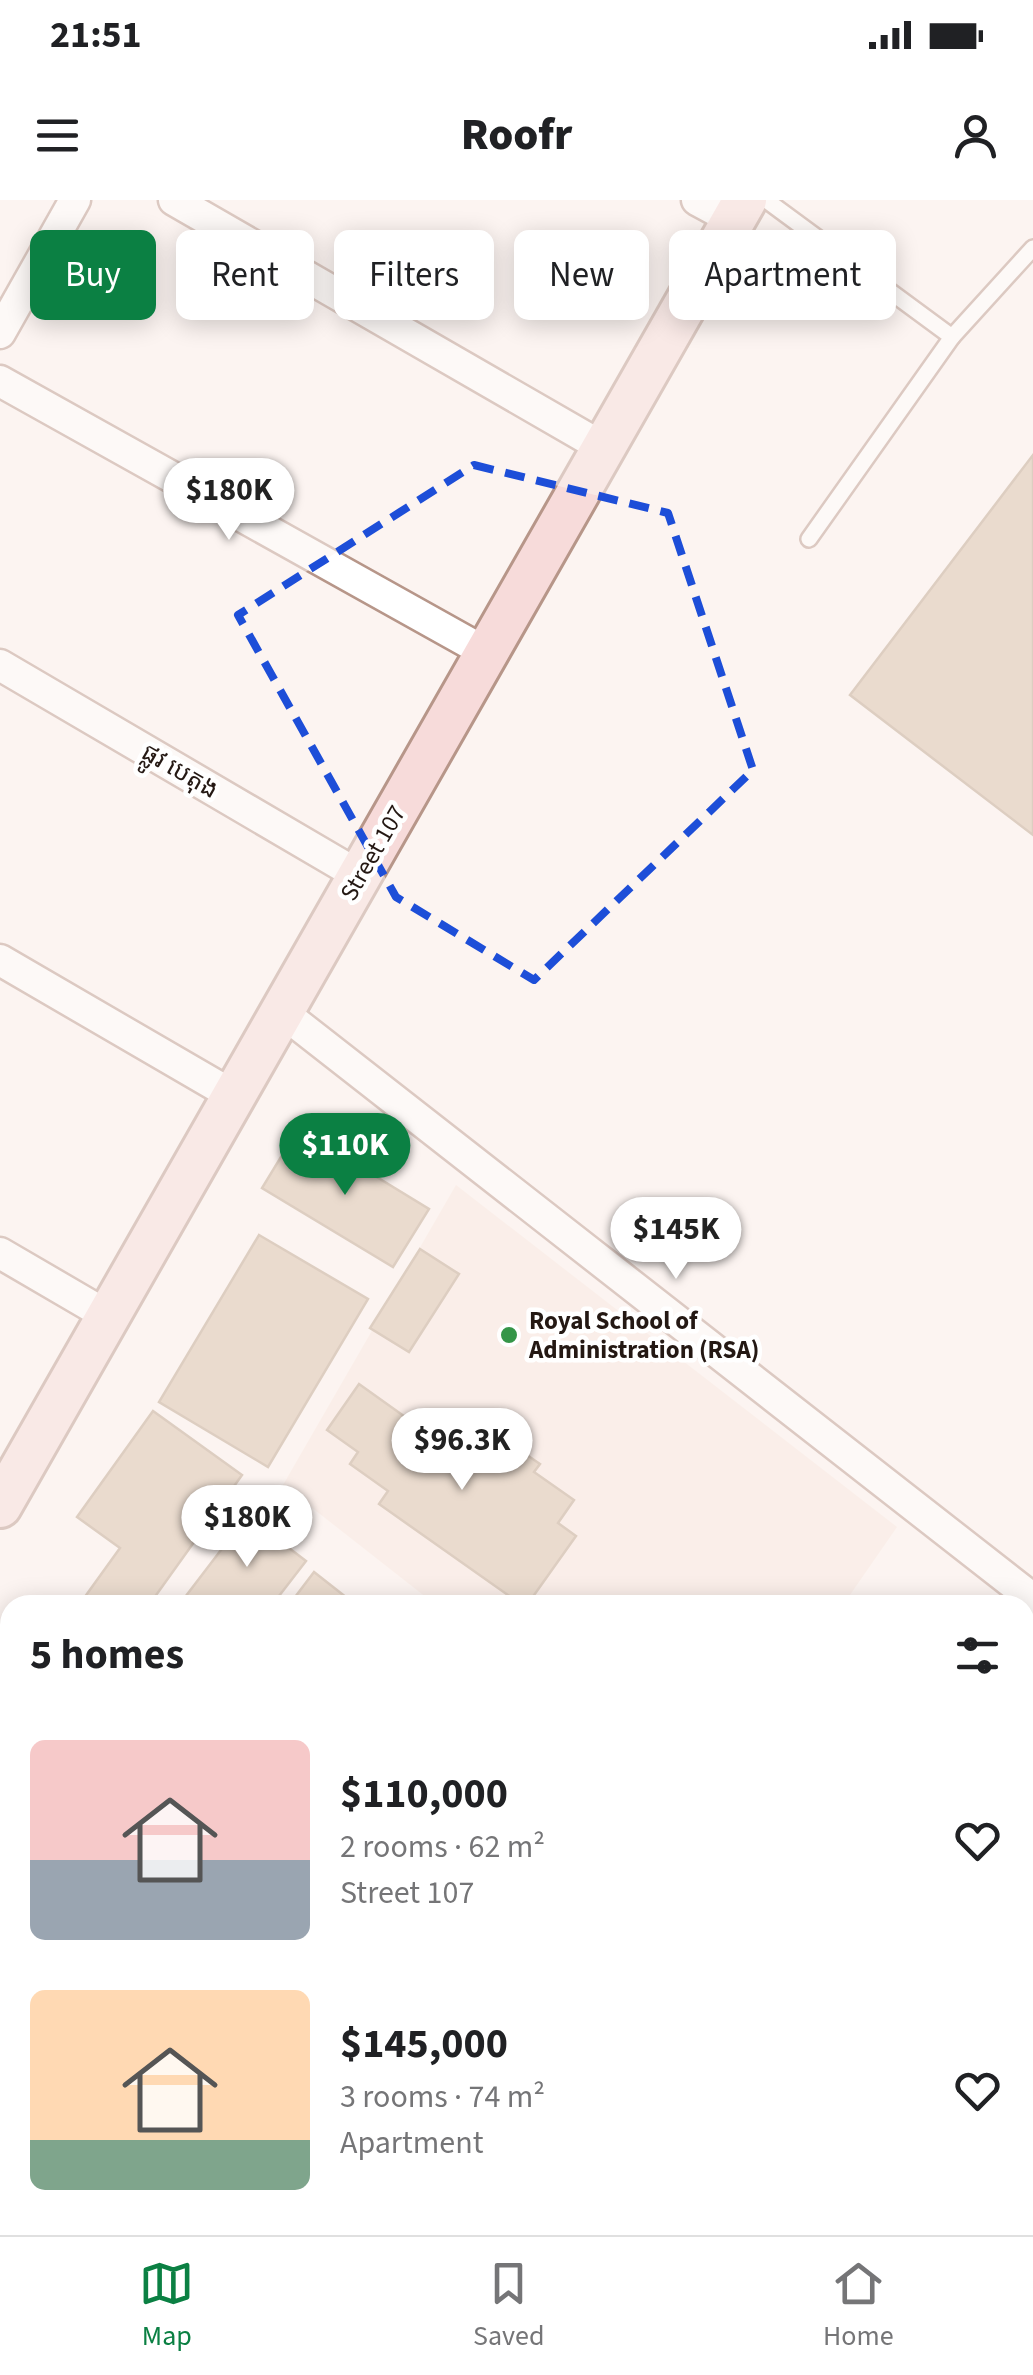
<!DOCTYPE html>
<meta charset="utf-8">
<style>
body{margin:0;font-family:"Source Sans 3","Noto Sans Khmer",sans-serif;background:#f2f2f2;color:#202124;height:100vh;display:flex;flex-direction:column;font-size:38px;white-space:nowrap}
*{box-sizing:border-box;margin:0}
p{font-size:32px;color:#757577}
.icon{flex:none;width:55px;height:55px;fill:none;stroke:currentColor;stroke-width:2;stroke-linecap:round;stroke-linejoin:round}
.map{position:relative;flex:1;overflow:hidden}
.details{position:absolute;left:0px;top:1395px;width:1035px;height:640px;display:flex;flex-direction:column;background:#fff;border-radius:30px 30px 0 0;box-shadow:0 5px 25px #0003}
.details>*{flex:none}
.guide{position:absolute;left:30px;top:30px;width:975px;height:90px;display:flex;gap:20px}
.price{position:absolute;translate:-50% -85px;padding:0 22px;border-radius:35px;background:#fff;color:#222;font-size:32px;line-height:65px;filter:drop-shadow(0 2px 5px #0008)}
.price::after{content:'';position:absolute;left:50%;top:60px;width:30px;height:22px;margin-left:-15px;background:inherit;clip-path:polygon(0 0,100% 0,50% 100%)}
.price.selected{background:#0b8043;color:#fff}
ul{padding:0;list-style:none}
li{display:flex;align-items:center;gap:30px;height:250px;padding:0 30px}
li span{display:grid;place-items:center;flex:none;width:280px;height:200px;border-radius:15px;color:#555}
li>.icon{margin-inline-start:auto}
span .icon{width:120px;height:120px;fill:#fffc;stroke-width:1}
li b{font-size:42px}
h2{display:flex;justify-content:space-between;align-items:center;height:120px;padding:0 30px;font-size:42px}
.pill{padding:0 35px;border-radius:15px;background:#fff;box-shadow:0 5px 25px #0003;font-size:35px;line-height:90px}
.pill.selected{background:#0b8043;color:#fff}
.status{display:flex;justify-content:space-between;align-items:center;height:70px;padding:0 50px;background:#fff;direction:ltr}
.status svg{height:28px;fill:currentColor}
header{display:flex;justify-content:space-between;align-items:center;height:130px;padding:0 30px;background:#fff;font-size:45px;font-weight:800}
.dock{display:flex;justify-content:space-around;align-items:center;height:140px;border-top:2px solid #e0e0e0;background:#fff;font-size:28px;color:#757577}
.dock a{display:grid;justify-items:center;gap:5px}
.dock .selected{color:#0b8043}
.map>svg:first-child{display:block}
.built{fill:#f9e7e0}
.building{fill:#d6bca4;stroke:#b99f88;stroke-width:2.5}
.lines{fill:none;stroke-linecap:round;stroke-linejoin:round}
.lane-casing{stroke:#b79689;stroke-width:20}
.street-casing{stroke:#b79689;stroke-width:35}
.secondary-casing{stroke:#b79689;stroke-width:48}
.lane{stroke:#fff;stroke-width:15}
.street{stroke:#fff;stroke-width:30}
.secondary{stroke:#f7dbda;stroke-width:42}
.marked{fill:none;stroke:#1d4ed8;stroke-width:8;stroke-dasharray:20 12;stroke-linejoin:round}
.poi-dot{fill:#359548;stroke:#fff;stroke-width:4}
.labels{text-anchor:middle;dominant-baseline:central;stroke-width:9;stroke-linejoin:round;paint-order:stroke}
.street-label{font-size:25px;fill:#241813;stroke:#fff}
.poi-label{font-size:25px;font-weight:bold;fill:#241813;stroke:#fff;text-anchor:start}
</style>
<div class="status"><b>21:51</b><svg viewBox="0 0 49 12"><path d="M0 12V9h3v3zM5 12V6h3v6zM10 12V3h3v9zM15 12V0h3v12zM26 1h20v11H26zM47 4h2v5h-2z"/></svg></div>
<header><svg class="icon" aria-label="menu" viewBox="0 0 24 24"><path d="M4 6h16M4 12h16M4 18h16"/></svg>Roofr<svg class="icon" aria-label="person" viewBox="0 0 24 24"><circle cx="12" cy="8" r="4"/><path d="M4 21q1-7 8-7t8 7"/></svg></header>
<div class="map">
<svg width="1033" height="2035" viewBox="0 0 1033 2035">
<rect width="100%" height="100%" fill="#fcf4f1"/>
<polygon class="built" points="456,985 897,1327 843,1405 436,1405 283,1285"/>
<g class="building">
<polygon points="1033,255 1033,635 850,495"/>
<polygon points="298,929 429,1009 393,1067 262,988"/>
<polygon points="259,1035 368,1099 268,1267 159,1202"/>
<polygon points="420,1049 459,1074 409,1152 370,1128"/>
<polygon points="359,1184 436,1239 453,1215 492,1243 498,1235 540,1264 534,1272 574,1300 558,1323 576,1336 527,1405 522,1405 379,1304 388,1291 350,1264 358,1252 327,1230"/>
<polygon points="153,1211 242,1275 149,1405 79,1405 120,1348 77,1317"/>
<polygon points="247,1316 306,1361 272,1405 179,1405"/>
<polygon points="314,1372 356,1405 289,1405"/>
<polygon points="10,1760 10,1891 0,1883 0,1773"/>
<polygon points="1033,1940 1033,2035 987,2035 974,2025 1025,2025 1025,1950"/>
<polygon points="10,1989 10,2025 204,2025 196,2035 0,2035 0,2002"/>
<polygon points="213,2025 439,2025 431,2035 206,2035"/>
<polygon points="473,2025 801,2025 793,2035 466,2035"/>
</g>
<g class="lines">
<g class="lane-casing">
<g id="lane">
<polyline points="766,0 952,137 1033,48"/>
<polyline points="809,339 952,137"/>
<polyline points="0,1695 10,1683"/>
<polyline points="1025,1843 1033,1832"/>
<polyline points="808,2035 816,2025"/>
<polyline points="936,2035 941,2025"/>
</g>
</g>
<g class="street-casing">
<g id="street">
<polyline points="174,0 604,248"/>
<polyline points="697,0 734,20"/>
<polyline points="0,133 75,0"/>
<polyline points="0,181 487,453"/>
<polyline points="0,465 360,676"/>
<polyline points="0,760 234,896"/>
<polyline points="282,812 1033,1399"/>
<polyline points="0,1053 108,1116"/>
</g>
</g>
<g class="secondary-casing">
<polyline id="secondary" points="0,1306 745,0"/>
</g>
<use href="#lane" class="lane"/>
<use href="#street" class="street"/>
<use href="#secondary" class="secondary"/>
</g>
<path d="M0 0H1033V2035H0ZM474,265l194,48 85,257 -219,210 -138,-83 -158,-282z" fill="#fcf4f1" fill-opacity=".55" fill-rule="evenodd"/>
<path class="marked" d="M474,265l194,48 85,257 -219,210 -138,-83 -158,-282z"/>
<circle class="poi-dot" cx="509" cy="1135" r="10"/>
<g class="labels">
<g class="street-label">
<text transform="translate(180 571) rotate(30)">ផ្លូវ បេតុង</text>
<text transform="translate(373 653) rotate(-60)">Street 107</text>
</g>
<g class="poi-label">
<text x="529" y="1121">Royal School of<tspan x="529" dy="29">Administration (RSA)</tspan></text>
</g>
</g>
</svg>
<b class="price" style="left:229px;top:343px">$180K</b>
<b class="price selected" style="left:345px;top:998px">$110K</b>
<b class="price" style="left:676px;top:1082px">$145K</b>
<b class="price" style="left:462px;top:1293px">$96.3K</b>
<b class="price" style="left:247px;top:1370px">$180K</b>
<div class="guide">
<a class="pill selected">Buy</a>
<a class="pill">Rent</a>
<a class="pill">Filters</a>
<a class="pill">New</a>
<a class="pill">Apartment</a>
</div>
<section class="details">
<h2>5 homes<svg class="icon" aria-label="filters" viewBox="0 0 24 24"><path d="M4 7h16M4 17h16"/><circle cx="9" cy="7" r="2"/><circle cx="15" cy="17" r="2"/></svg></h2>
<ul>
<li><span style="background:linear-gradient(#f6c9c9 60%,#9aa5b1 0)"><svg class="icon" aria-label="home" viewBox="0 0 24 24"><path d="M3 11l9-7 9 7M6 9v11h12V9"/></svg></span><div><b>$110,000</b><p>2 rooms · 62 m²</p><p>Street 107</p></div><svg class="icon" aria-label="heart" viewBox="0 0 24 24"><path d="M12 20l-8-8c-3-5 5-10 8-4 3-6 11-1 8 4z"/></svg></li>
<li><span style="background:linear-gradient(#ffd9b3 75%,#7fa58c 0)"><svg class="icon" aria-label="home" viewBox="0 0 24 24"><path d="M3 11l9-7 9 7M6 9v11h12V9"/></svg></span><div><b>$145,000</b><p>3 rooms · 74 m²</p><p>Apartment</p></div><svg class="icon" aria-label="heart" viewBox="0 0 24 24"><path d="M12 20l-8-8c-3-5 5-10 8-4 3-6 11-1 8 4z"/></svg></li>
</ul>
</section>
</div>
<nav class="dock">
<a class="selected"><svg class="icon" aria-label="map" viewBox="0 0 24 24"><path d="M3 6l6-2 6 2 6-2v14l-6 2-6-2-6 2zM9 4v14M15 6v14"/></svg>Map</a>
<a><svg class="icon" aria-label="saved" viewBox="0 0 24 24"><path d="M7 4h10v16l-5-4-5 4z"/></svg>Saved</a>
<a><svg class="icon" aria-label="home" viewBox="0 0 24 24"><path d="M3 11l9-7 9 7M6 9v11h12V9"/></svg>Home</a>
</nav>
